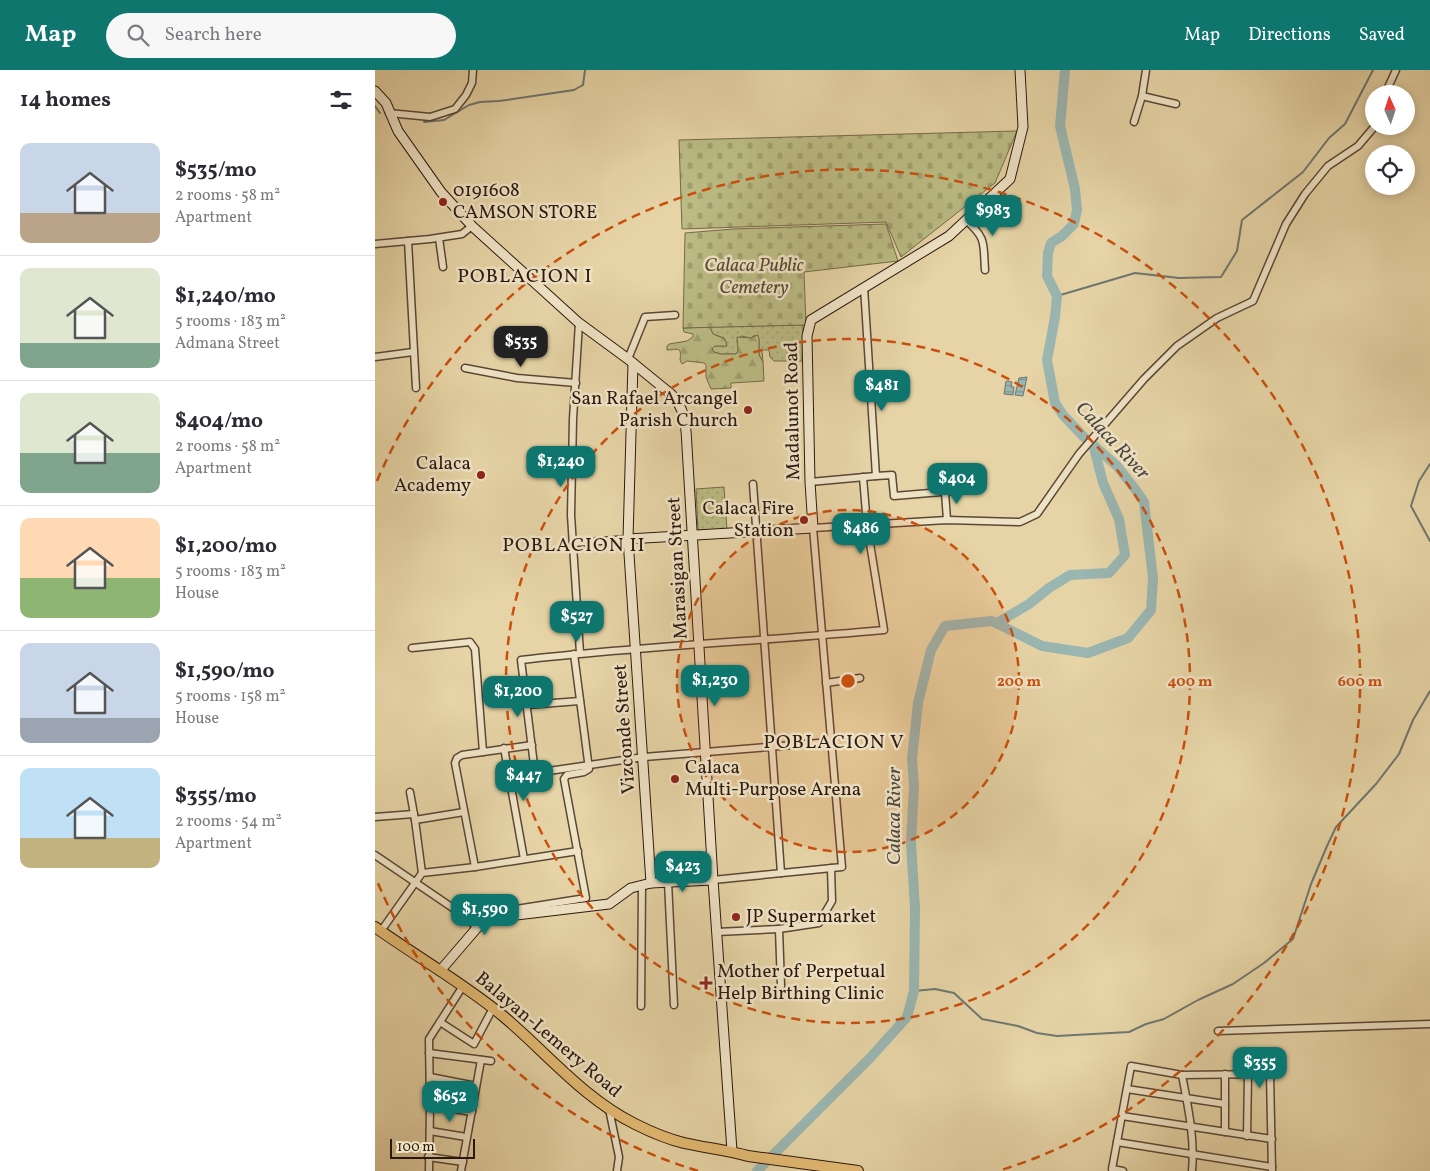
<!DOCTYPE html>
<meta charset="utf-8">
<style>
body{margin:0;font-family:Vollkorn,serif;background:#f7f7f7;color:#2b2b33;height:100vh;display:flex;flex-direction:column;font-size:19px;white-space:nowrap}
*{box-sizing:border-box;margin:0}
p{font-size:16px;color:#7c7c81}
.icon{flex:none;width:28px;height:28px;fill:none;stroke:currentColor;stroke-width:2;stroke-linecap:round;stroke-linejoin:round}
.map{position:relative;flex:1;overflow:hidden}
.panel{display:flex;flex-direction:column;background:#fff;width:375px}
.panel>*{flex:none}
.needle{width:32px;rotate:357deg}
.controls{position:absolute;left:990px;top:15px;display:grid;gap:10px}
.controls a{display:grid;place-items:center;width:50px;height:50px;border-radius:50%;background:#fff;box-shadow:0 2px 12px #0003;font-size:25px}
.scale{position:absolute;left:15px;bottom:12px;width:85px;box-sizing:border-box;padding-left:5px;border:2px solid #2c1810;border-top:0;font-size:14px;line-height:18px;white-space:nowrap;color:#2c1810;-webkit-text-stroke:4px #efe3c5;paint-order:stroke}
.price{position:absolute;translate:-50% -42px;padding:0 11px;border-radius:10px;background:#0f766e;color:#fff;font-size:16px;line-height:32px;filter:drop-shadow(0 1px 2px #0008)}
.price::after{content:'';position:absolute;left:50%;top:30px;width:15px;height:11px;margin-left:-8px;background:inherit;clip-path:polygon(0 0,100% 0,50% 100%)}
.price.current{background:#222;color:#fff}
ul{padding:0;list-style:none}
li{display:flex;align-items:center;gap:15px;height:125px;padding:0 20px}
li+li{border-top:1px solid #e1e1e2}
li span{display:grid;place-items:center;flex:none;width:140px;height:100px;border-radius:10px;color:#555}
li>.icon{margin-inline-start:auto}
span .icon{width:60px;height:60px;fill:#fffc;stroke-width:1}
li b{font-size:21px}
h2{display:flex;justify-content:space-between;align-items:center;height:60px;padding:0 20px;font-size:21px}
header{display:flex;align-items:center;gap:30px;box-sizing:border-box;height:70px;padding:0 25px;background:#0f766e;color:#fff}
header strong{font-size:24px}
nav{display:flex;gap:28px;margin-inline-start:auto;font-size:18px}
.search{width:350px;height:45px;background:#f7f7f7;display:flex;align-items:center;gap:12px;box-sizing:border-box;padding:0 18px;border-radius:28px;color:#7c7c81;font-size:19px}
main{display:flex;flex:1;min-height:0}
.map>svg:first-child{display:block}
.grass{fill:url(#grass-dots);stroke:#746a4a}
.forest{fill:url(#forest-firs);stroke:#746a4a}
.cemetery{fill:url(#cemetery-stones);stroke:#746a4a}
.water{fill:url(#water-rules);stroke:#6e7771}
.lines{fill:none;stroke-linecap:round;stroke-linejoin:round}
.stream{stroke:#6e7771;stroke-width:2}
.river{stroke:#9ab6b1;stroke-width:10}
.street-casing{stroke:#5a4736;stroke-width:9}
.secondary-casing{stroke:#2c1810;stroke-width:11}
.primary-casing{stroke:#2c1810;stroke-width:12}
.street{stroke:#efe3c5;stroke-width:6}
.secondary{stroke:#efe3c5;stroke-width:9}
.primary{stroke:#e3ba73;stroke-width:10}
.ring{fill:none;stroke:#cc4f0d;stroke-width:2.5;stroke-dasharray:9 6}
.poi-dot{fill:#8f2418;stroke:#efe3c5;stroke-width:2}
.labels{text-anchor:middle;dominant-baseline:central;stroke-width:5;stroke-linejoin:round;paint-order:stroke}
.poi-label{font-size:19px;fill:#2c1810;stroke:#efe3c5;text-anchor:start}
.park-label{font-size:19px;font-style:italic;fill:#574932;stroke:#efe3c5}
.street-label{font-size:19px;fill:#2c1810;stroke:#efe3c5}
.neighbourhood-label{font-size:20px;letter-spacing:1px;fill:#2c1810;stroke:#efe3c5}
.water-label{font-size:20px;font-style:italic;fill:#4d4740;stroke:#efe3c5}
.centre{fill:#cc4f0d;stroke:#efe3c5;stroke-width:2.5}
.ring-label{font-size:15px;text-anchor:middle;font-weight:bold;fill:#cc4f0d;stroke:#efe3c5;stroke-width:5;stroke-linejoin:round;paint-order:stroke}
</style>
<header>
<strong>Map</strong>
<div class="search"><svg class="icon" aria-label="search" viewBox="0 0 24 24"><circle cx="10" cy="10" r="6"/><path d="M15 15l6 6"/></svg>Search here</div>
<nav><a>Map</a><a>Directions</a><a>Saved</a></nav>
</header>
<main>
<section class="panel">
<h2>14 homes<svg class="icon" aria-label="filters" viewBox="0 0 24 24"><path d="M4 7h16M4 17h16"/><circle cx="9" cy="7" r="2"/><circle cx="15" cy="17" r="2"/></svg></h2>
<ul>
<li><span style="background:linear-gradient(#c9d6e8 70%,#b9a48a 0)"><svg class="icon" aria-label="home" viewBox="0 0 24 24"><path d="M3 11l9-7 9 7M6 9v11h12V9"/></svg></span><div><b>$535/mo</b><p>2 rooms · 58 m²</p><p>Apartment</p></div></li>
<li><span style="background:linear-gradient(#dfe7d0 75%,#7fa58c 0)"><svg class="icon" aria-label="home" viewBox="0 0 24 24"><path d="M3 11l9-7 9 7M6 9v11h12V9"/></svg></span><div><b>$1,240/mo</b><p>5 rooms · 183 m²</p><p>Admana Street</p></div></li>
<li><span style="background:linear-gradient(#dfe7d0 60%,#7fa58c 0)"><svg class="icon" aria-label="home" viewBox="0 0 24 24"><path d="M3 11l9-7 9 7M6 9v11h12V9"/></svg></span><div><b>$404/mo</b><p>2 rooms · 58 m²</p><p>Apartment</p></div></li>
<li><span style="background:linear-gradient(#ffd9b3 60%,#8fb573 0)"><svg class="icon" aria-label="home" viewBox="0 0 24 24"><path d="M3 11l9-7 9 7M6 9v11h12V9"/></svg></span><div><b>$1,200/mo</b><p>5 rooms · 183 m²</p><p>House</p></div></li>
<li><span style="background:linear-gradient(#c9d6e8 75%,#9aa5b1 0)"><svg class="icon" aria-label="home" viewBox="0 0 24 24"><path d="M3 11l9-7 9 7M6 9v11h12V9"/></svg></span><div><b>$1,590/mo</b><p>5 rooms · 158 m²</p><p>House</p></div></li>
<li><span style="background:linear-gradient(#bfe0f5 70%,#c2b280 0)"><svg class="icon" aria-label="home" viewBox="0 0 24 24"><path d="M3 11l9-7 9 7M6 9v11h12V9"/></svg></span><div><b>$355/mo</b><p>2 rooms · 54 m²</p><p>Apartment</p></div></li>
</ul>
</section>
<div class="map">
<svg width="1055" height="1101" viewBox="0 0 1055 1101">
<defs>
<pattern id="grass-dots" width="8" height="8" patternUnits="userSpaceOnUse" patternTransform="scale(1.25)"><rect width="8" height="8" fill="#bbbb83"/><path d="M2 2h.1M6 6h.1" fill="none" stroke="#a1a070" stroke-width="1.8" stroke-linecap="round"/></pattern>
<pattern id="forest-firs" width="22" height="20" patternUnits="userSpaceOnUse" patternTransform="scale(1.25)"><rect width="22" height="20" fill="#bbbb83"/><path d="M5 1l3.5 6h-7zM16 11l3.5 6h-7z" fill="#a1a070"/></pattern>
<pattern id="cemetery-stones" width="16" height="16" patternUnits="userSpaceOnUse" patternTransform="scale(1.25)"><rect width="16" height="16" fill="#bbbb83"/><path d="M2 7V4a2 2 0 0 1 4 0v3zM10 15v-3a2 2 0 0 1 4 0v3z" fill="#a1a070"/></pattern>
<pattern id="water-rules" width="6" height="5" patternUnits="userSpaceOnUse" patternTransform="scale(1.25)"><rect width="6" height="5" fill="#9ab6b1"/><path d="M0 2.5h6" fill="none" stroke="#7e938f"/></pattern>
</defs>
<rect width="100%" height="100%" fill="#e6d4a6"/>
<filter id="stains"><feTurbulence type="fractalNoise" baseFrequency=".004" numOctaves="4"/><feColorMatrix values="0 0 0 0 .2 0 0 0 0 .09 0 0 0 0 .02 0 0 0 .5 -.17"/></filter>
<radialGradient id="worn" r=".72"><stop offset=".6" stop-color="#630" stop-opacity="0"/><stop offset="1" stop-color="#630" stop-opacity=".3"/></radialGradient>
<g class="grass">
<polygon points="428,255 427,291 399,291 395,287 394,280 387,280 388,292 384,285 384,269 380,265 376,268 366,266 362,270 364,281 361,284 345,284 339,282 337,279 340,276 352,276 349,268 338,264 335,257"/>
<polygon points="349,417 352,460 326,461 323,459 321,419"/>
</g>
<path class="forest" d="M335,257l3,7 12,5 2,7h-12l-3,3 2,3 6,2h16l2,-3 -1,-14 14,1 7,-3 1,4v16l4,7 1,19 -33,2v5l-20,1 -5,-12v-12l-2,-2 -17,-2 -5,3 -2,-4c2,-15 -3,-10 -13,-10v-4l2,-2 18,-3 6,-4v-3l-9,-2 -1,-4z"/>
<g class="cemetery">
<polygon points="642,61 620,113 526,187 511,152 307,159 304,70"/>
<polygon points="511,154 523,191 429,202 431,255 308,258 310,163 358,159"/>
</g>
<g class="water">
<polygon points="652,307 648,326 640,325 644,308"/>
<polygon points="631,311 637,312 636,317 639,317 638,325 629,324"/>
</g>
<g class="lines">
<g class="stream">
<polyline points="0,36 5,43"/>
<polyline points="49,52 69,50 94,35 105,32 124,31 199,20 208,15 210,0"/>
<polyline points="682,226 760,203 804,208 846,207 862,181 867,150 928,102 954,68 970,54 998,0"/>
<polyline points="1055,394 1044,411 1036,436 1055,471"/>
<polyline points="539,921 560,919 579,923 607,949 643,956 662,963 682,966 754,962 771,954 789,949 823,930 858,914 889,893 918,869 936,814 952,776 961,757 1001,714 1024,684 1038,650 1055,621"/>
</g>
<g class="river">
<polyline points="622,553 654,534 674,518 695,505 734,503 750,485 744,449 728,413 718,374"/>
<polyline points="382,1101 495,988 532,947 539,921 540,838 536,773 539,716 537,689 543,633 556,580 570,556 617,551 667,576 713,583 753,568 776,540 778,508 769,432 760,419 742,396 709,367 688,345 680,333 672,290 680,247 682,226 672,206 673,183 676,173 687,166 699,154 702,140 700,119 685,56 690,0"/>
</g>
<g class="street-casing">
<g id="street">
<polyline points="1010,24 1021,0"/>
<polyline points="767,26 801,34"/>
<polyline points="14,43 55,47 80,39 91,25 97,13 98,0"/>
<polyline points="759,52 767,26 771,0"/>
<path d="M591,150c21,19 17,23 19,50"/>
<polyline points="64,168 68,197"/>
<polyline points="33,171 41,318"/>
<polyline points="0,174 55,169 87,164 97,156"/>
<polyline points="489,217 501,406 517,405 519,426 602,419"/>
<polyline points="204,253 198,349 196,445 205,583"/>
<polyline points="0,287 38,282"/>
<polyline points="253,289 270,247 300,245"/>
<polyline points="90,298 142,308 201,313"/>
<polyline points="435,412 501,406"/>
<polyline points="378,414 406,803"/>
<polyline points="570,422 572,450"/>
<polyline points="198,473 253,469"/>
<polyline points="37,578 95,572 100,579 108,682 157,675"/>
<polyline points="451,613 485,608"/>
<polyline points="152,635 205,631"/>
<path d="M456,672l-187,15 -109,16 -14,-113c121,-14 242,-19 363,-30l-17,-105 -4,-48"/>
<polyline points="129,678 149,789"/>
<polyline points="35,722 40,750 47,803"/>
<polyline points="0,747 39,744"/>
<polyline points="40,750 89,742"/>
<polyline points="0,785 91,847 102,858"/>
<polyline points="100,797 80,693 82,688 87,685 108,682"/>
<polyline points="338,810 467,797 438,458 572,450 645,452 662,444 704,384 769,309 802,276 842,248 878,231 911,154 930,124 953,96 983,76 1000,56"/>
<polyline points="293,812 299,935"/>
<polyline points="91,847 211,828 189,709 192,705 209,702 214,699 199,584"/>
<polyline points="404,859 444,853 457,831 456,798"/>
<polyline points="6,861 47,803 100,797 203,781"/>
<polyline points="342,862 404,859 406,916"/>
<polyline points="266,936 267,815"/>
<polyline points="65,952 99,974 118,938"/>
<polyline points="843,961 1055,954"/>
<polyline points="54,983 116,991"/>
<path d="M807,1005c6,32 13,63 10,96"/>
<polyline points="55,1007 101,1016"/>
<polyline points="752,1019 850,1034"/>
<polyline points="55,1035 97,1042"/>
<polyline points="234,1039 244,1087 242,1101"/>
<polyline points="747,1046 897,1069"/>
<polyline points="55,1061 91,1067"/>
<polyline points="850,1062 850,1004"/>
<polyline points="872,1066 873,1004"/>
<polyline points="742,1072 897,1097"/>
<polyline points="53,1087 88,1092"/>
<polyline points="54,1101 55,1035 54,969 88,916"/>
<polyline points="86,1101 106,990"/>
<polyline points="748,1101 737,1099 756,996 807,1005 895,1004 897,1101"/>
</g>
</g>
<g class="secondary-casing">
<g id="secondary">
<path d="M0,21l11,12 12,28 43,61 31,34 107,97 49,36 43,35c15,15 15,33 16,53l26,433 19,271"/>
<polyline points="258,293 253,469 276,813"/>
<polyline points="253,469 438,458 435,412 432,266 436,250 574,166 635,109 648,57 645,0"/>
<polyline points="65,901 107,852 133,846 234,834 256,818 276,813 338,810"/>
</g>
</g>
<g class="primary-casing">
<path id="primary" d="M0,857c42,30 88,56 128,89 44,37 80,82 132,108 16,8 32,15 49,19 22,5 43,7 64,13l110,15"/>
</g>
<use href="#street" class="street"/>
<use href="#secondary" class="secondary"/>
<use href="#primary" class="primary"/>
</g>
<circle cx="473" cy="611" r="171" fill="#cc4f0d" fill-opacity=".12"/>
<g class="ring">
<circle cx="473" cy="611" r="171"/>
<circle cx="473" cy="611" r="342"/>
<path d="M323 1101A512 512 0 0 1 2 811M2 411A512 512 0 1 1 623 1101"/>
</g>
<g class="poi-dot">
<circle cx="68" cy="132" r="5"/>
<circle cx="373" cy="340" r="5"/>
<circle cx="106" cy="405" r="5"/>
<circle cx="429" cy="450" r="5"/>
<circle cx="300" cy="709" r="5"/>
<circle cx="361" cy="847" r="5"/>
<path d="M328.5 905.5h5v5h5v5h-5v5h-5v-5h-5v-5h5z"/>
</g>
<g class="labels">
<g class="poi-label">
<text x="78" y="121">0191608<tspan x="78" dy="22">CAMSON STORE</tspan></text>
<text x="363" y="329" text-anchor="end">San Rafael Arcangel<tspan x="363" dy="22">Parish Church</tspan></text>
<text x="96" y="394" text-anchor="end">Calaca<tspan x="96" dy="22">Academy</tspan></text>
<text x="419" y="439" text-anchor="end">Calaca Fire<tspan x="419" dy="22">Station</tspan></text>
<text x="310" y="698">Calaca<tspan x="310" dy="22">Multi-Purpose Arena</tspan></text>
<text x="371" y="847">JP Supermarket</text>
<text x="342" y="902">Mother of Perpetual<tspan x="342" dy="22">Help Birthing Clinic</tspan></text>
</g>
<g class="park-label">
<text x="379" y="196">Calaca Public<tspan x="379" dy="22">Cemetery</tspan></text>
</g>
<g class="street-label">
<text transform="translate(418 341) rotate(-91)">Madalunot Road</text>
<text transform="translate(303 498) rotate(-93)">Marasigan Street</text>
<text transform="translate(250 659) rotate(-94)">Vizconde Street</text>
<text transform="translate(173 965) rotate(40)">Balayan-Lemery Road</text>
</g>
<g class="neighbourhood-label">
<text x="150" y="207">POBLACION I</text>
<text x="199" y="476">POBLACION II</text>
<text x="459" y="673">POBLACION V</text>
</g>
<g class="water-label">
<text transform="translate(737 371) rotate(47)">Calaca River</text>
<text transform="translate(520 746) rotate(-90)">Calaca River</text>
</g>
</g>
<circle cx="473" cy="611" r="8" class="centre"/>
<g class="ring-label">
<text x="644" y="616">200 m</text>
<text x="815" y="616">400 m</text>
<text x="985" y="616">600 m</text>
</g>
<rect width="100%" height="100%" filter="url(#stains)"/>
<rect width="100%" height="100%" fill="url(#worn)"/>
</svg>
<div class="controls">
<a><svg class="needle" viewBox="-14 -14 28 28"><path d="M0-13l5 13h-10z" fill="#e53935"/><path d="M0 13l5-13h-10z" fill="#7c7c81"/></svg></a>
<a><svg class="icon" aria-label="locate" viewBox="0 0 24 24"><circle cx="12" cy="12" r="6"/><path d="M12 2v4M12 18v4M2 12h4M18 12h4"/></svg></a>
</div>
<div class="scale">100 m</div>
<b class="price" style="left:618px;top:167px">$983</b>
<b class="price current" style="left:146px;top:298px">$535</b>
<b class="price" style="left:507px;top:342px">$481</b>
<b class="price" style="left:186px;top:418px">$1,240</b>
<b class="price" style="left:582px;top:435px">$404</b>
<b class="price" style="left:486px;top:485px">$486</b>
<b class="price" style="left:202px;top:573px">$527</b>
<b class="price" style="left:340px;top:637px">$1,230</b>
<b class="price" style="left:143px;top:648px">$1,200</b>
<b class="price" style="left:149px;top:732px">$447</b>
<b class="price" style="left:308px;top:823px">$423</b>
<b class="price" style="left:110px;top:866px">$1,590</b>
<b class="price" style="left:885px;top:1019px">$355</b>
<b class="price" style="left:75px;top:1053px">$652</b>
</div>
</main>
